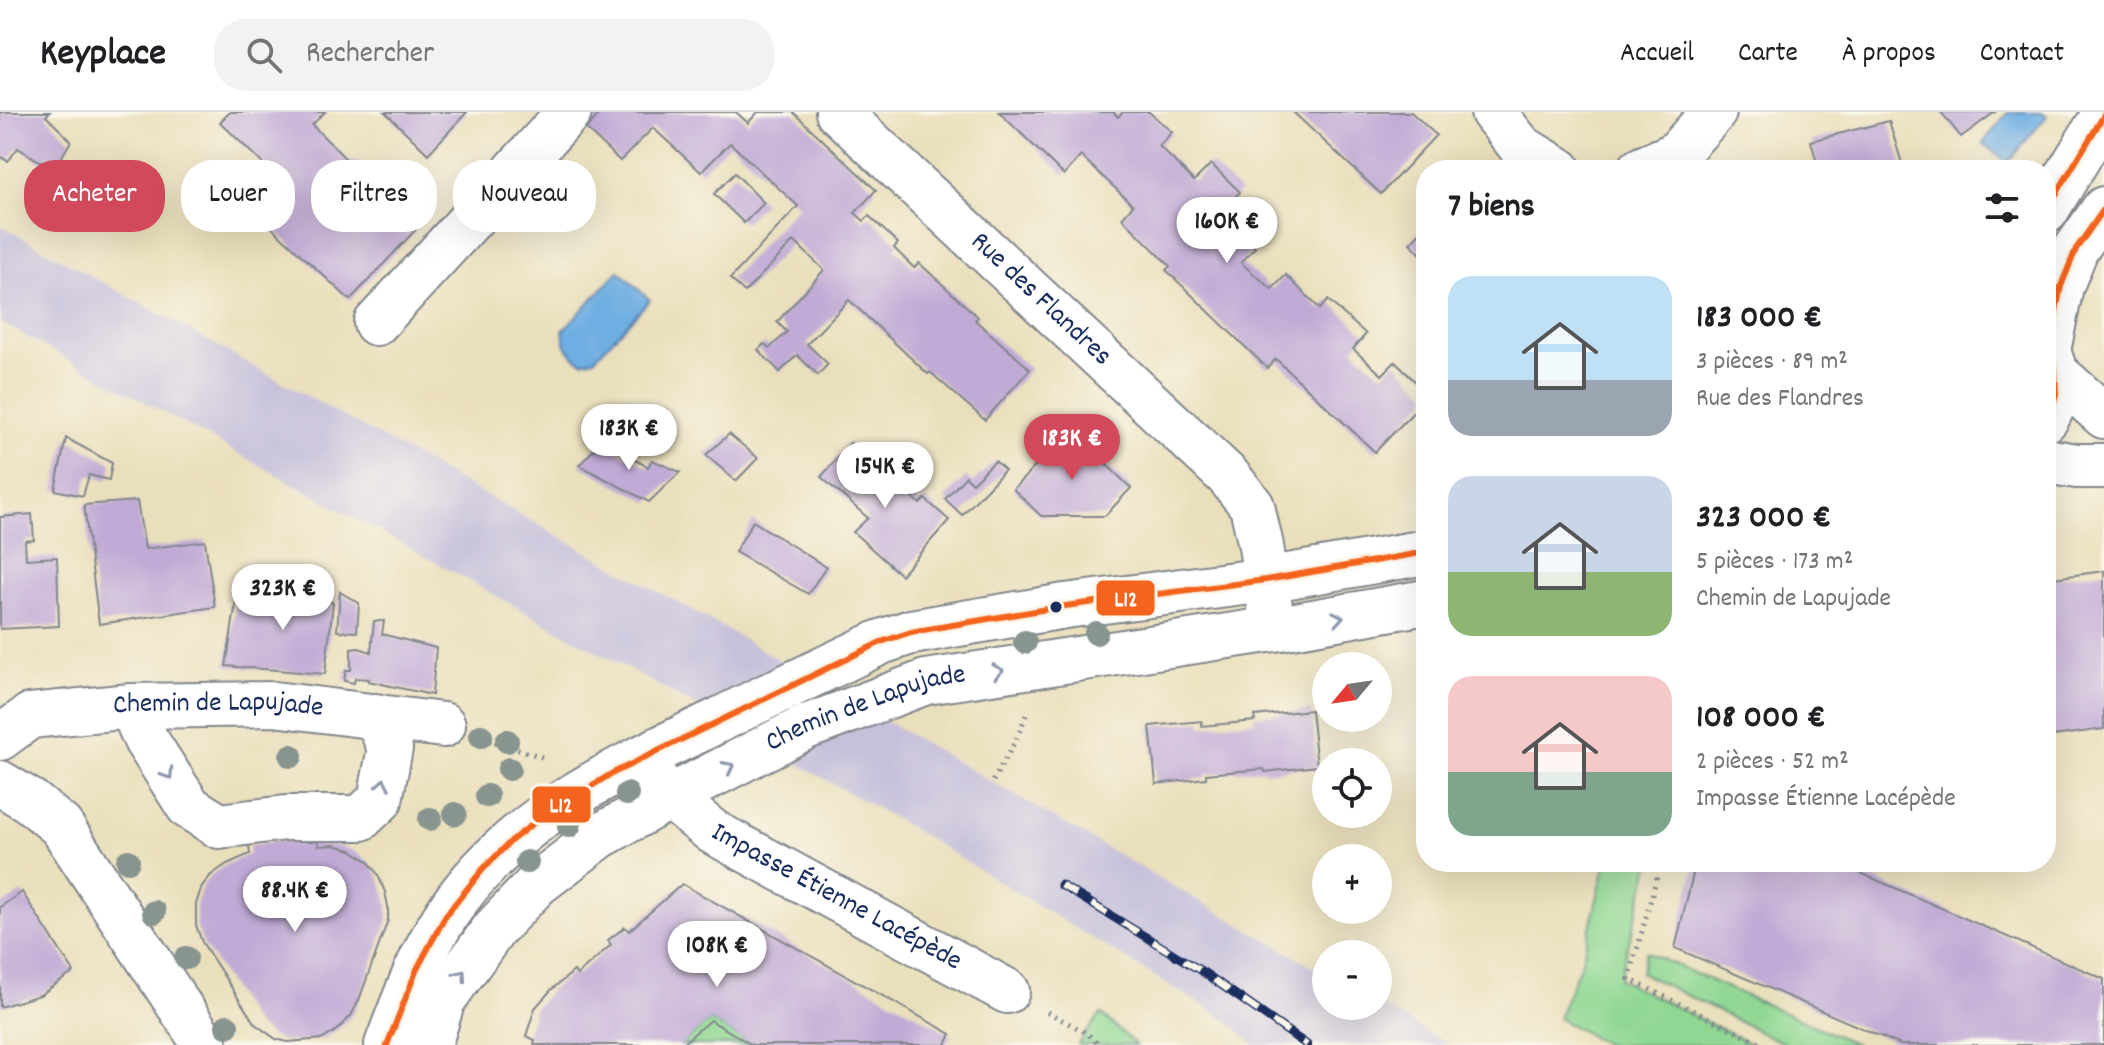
<!DOCTYPE html>
<html lang="fr">
<meta charset="utf-8">
<style>
body{margin:0;font-family:Dekko,sans-serif;background:#f2f2f2;color:#202124;height:100vh;display:flex;flex-direction:column;font-size:30px;white-space:nowrap}
*{box-sizing:border-box;margin:0}
p{font-size:26px;color:#757577}
.icon{flex:none;width:44px;height:44px;fill:none;stroke:currentColor;stroke-width:2;stroke-linecap:round;stroke-linejoin:round}
.map{position:relative;flex:1;overflow:hidden}
.details{position:absolute;left:1416px;top:48px;width:640px;height:712px;display:flex;flex-direction:column;background:#fff;border-radius:32px;box-shadow:0 8px 32px #0002}
.details>*{flex:none}
.hud{position:absolute;left:24px;top:48px;width:760px;height:72px;display:flex;gap:16px}
.needle{width:52px;rotate:241deg}
.tools{position:absolute;left:1312px;top:540px;display:grid;gap:16px}
.tools a{display:grid;place-items:center;width:80px;height:80px;border-radius:50%;background:#fff;box-shadow:0 8px 32px #0002;font-size:40px}
.price{position:absolute;translate:-50% -68px;padding:0 18px;border-radius:28px;background:#fff;color:#222;font-size:26px;line-height:52px;filter:drop-shadow(0 2px 4px #0008)}
.price::after{content:'';position:absolute;left:50%;top:48px;width:24px;height:18px;margin-left:-12px;background:inherit;clip-path:polygon(0 0,100% 0,50% 100%)}
.price.selected{background:#d1495b;color:#fff}
ul{padding:0;list-style:none}
li{display:flex;align-items:center;gap:24px;height:200px;padding:0 32px}
li span{display:grid;place-items:center;flex:none;width:224px;height:160px;border-radius:24px;color:#555}
li>.icon{margin-inline-start:auto}
span .icon{width:96px;height:96px;fill:#fffc;stroke-width:1}
li b{font-size:34px}
h2{display:flex;justify-content:space-between;align-items:center;height:96px;padding:0 32px;font-size:34px}
.chip{padding:0 28px;border-radius:32px;background:#fff;box-shadow:0 8px 32px #0002;font-size:28px;line-height:72px}
.chip.selected{background:#d1495b;color:#fff}
header{display:flex;align-items:center;gap:48px;box-sizing:border-box;height:112px;padding:0 40px;background:#fff;border-bottom:2px solid #e0e0e0}
header strong{font-size:38px}
nav{display:flex;gap:44px;margin-inline-start:auto;font-size:28px}
.search{width:560px;height:72px;background:#f2f2f2;display:flex;align-items:center;gap:20px;box-sizing:border-box;padding:0 28px;border-radius:32px;color:#757577;font-size:30px}
.map>svg:first-child{display:block}
.industrial{fill:#c6c0da}
.green{fill:#8fd792;stroke:#558378;stroke-width:2}
.water{fill:#6eaee2;stroke:#446ea0;stroke-width:2}
.building{fill:#c1abd6}
.lines{fill:none;stroke-linecap:round;stroke-linejoin:round}
.minor-casing{stroke:#82878c;stroke-width:48}
.path{stroke:#82878c;stroke-width:5;stroke-dasharray:2 6;stroke-linecap:butt}
.minor{stroke:#fff;stroke-width:44}
.rail-casing{stroke:#1b2f5e;stroke-width:9}
.rail{stroke:#fbf7ec;stroke-width:6;stroke-dasharray:18;stroke-linecap:butt}
.bus-1-casing{stroke:#fbf7ec;stroke-width:12}
.bus-1{stroke:#f4641e;stroke-width:6}
.tree{fill:#88958f}
.oneway{stroke:#8d97ae}
.bus-dot{fill:#1b2f5e;stroke:#fbf7ec;stroke-width:3}
.labels{text-anchor:middle;dominant-baseline:central;stroke-width:6;stroke-linejoin:round;paint-order:stroke}
.street-label{font-size:28px;fill:#1b2f5e;stroke:#fbf7ec}
.line-badge{stroke:#fbf7ec;stroke-width:3}
.badge-label{font-size:22px;text-anchor:middle;font-weight:bold;fill:#fff}
</style>
<header>
<strong>Keyplace</strong>
<div class="search"><svg class="icon" aria-label="search" viewBox="0 0 24 24"><circle cx="10" cy="10" r="6"/><path d="M15 15l6 6"/></svg>Rechercher</div>
<nav><a>Accueil</a><a>Carte</a><a>À propos</a><a>Contact</a></nav>
</header>
<div class="map">
<svg width="2104" height="933" viewBox="0 0 2104 933">
<rect width="100%" height="100%" fill="#fbf7ec"/>
<filter id="ink" filterUnits="userSpaceOnUse"><feTurbulence type="fractalNoise" baseFrequency=".0125" numOctaves="2"/><feDisplacementMap in="SourceGraphic" scale="16" xChannelSelector="R" yChannelSelector="G"/><feConvolveMatrix kernelMatrix="1 2 1 2 8 2 1 2 1" color-interpolation-filters="sRGB"/></filter>
<filter id="wash" filterUnits="userSpaceOnUse"><feTurbulence type="fractalNoise" baseFrequency=".006" numOctaves="4" result="noise"/><feDisplacementMap in="SourceGraphic" scale="32" xChannelSelector="R" yChannelSelector="G"/><feGaussianBlur stdDeviation="1.8" result="paint"/><feColorMatrix in="noise" values="0 0 0 0 0 0 0 0 0 0 0 0 0 0 0 0 0 1.4 0 .05"/><feComposite in="paint" operator="in"/></filter>
<g filter="url(#wash)">
<rect width="100%" height="100%" fill="#eadfbb"/>
<polygon class="industrial" points="0,113 731,520 1326,862 1326,894 1378,894 1378,892 1450,933 1254,933 1228,909 906,713 676,583 0,210"/>
<g class="green">
<polygon points="1606,750 1651,750 1619,867 1753,933 1607,933 1558,906 1582,849"/>
<polygon points="1646,840 1858,933 1787,933 1641,861"/>
<polygon points="1101,902 1136,933 1079,933 1078,932"/>
<polygon points="710,908 752,933 681,933"/>
</g>
<g class="water">
<polygon points="2008,0 2042,0 2047,4 2007,51 1983,31"/>
<path d="M619,159l31,29 -56,59 -12,3c-14,-9 -18,-16 -19,-32z"/>
</g>
<g id="blocks">
<g class="building">
<polygon points="0,0 50,0 46,4 71,29 54,58 18,36 8,49 0,45"/>
<polygon points="230,0 325,0 312,13 350,51 356,48 422,111 350,188 270,114 296,84 220,10"/>
<polygon points="385,0 467,0 428,42"/>
<polygon points="601,0 736,0 748,11 758,0 793,0 876,78 855,101 864,109 869,104 898,131 894,136 914,156 919,151 978,205 975,208 1030,257 985,308 930,260 928,262 849,188 807,232 828,252 818,263 797,243 780,260 758,238 764,232 770,236 787,220 777,210 824,158 794,129 745,180 730,167 798,94 730,31 701,60 653,16 620,49 586,17"/>
<polygon points="999,0 1113,0 1118,5 1123,0 1149,0 1172,20 1159,34 1194,69 1211,52 1240,80 1220,102 1255,135 1241,151 1272,177 1286,163 1320,197 1328,188 1366,222 1353,237 1382,263 1395,250 1426,280 1426,287 1375,340 1276,247 1267,256 1166,158 1170,154 1122,106 1133,93 1081,44 1064,63"/>
<polygon points="1293,0 1411,0 1436,23 1381,82"/>
<polygon points="1941,0 1995,0 1961,25"/>
<polygon points="1889,9 1904,58 1819,58 1811,29"/>
<polygon points="735,61 764,91 744,111 714,82"/>
<polygon points="1426,114 1426,147 1410,131"/>
<polygon points="1071,318 1131,376 1105,404 1041,404 1013,377"/>
<polygon points="729,322 758,346 736,369 706,343"/>
<polygon points="66,326 112,351 109,368 89,363 83,384 55,378"/>
<polygon points="601,330 648,355 652,348 680,360 649,390 579,353"/>
<polygon points="850,331 920,392 925,387 949,408 901,463 853,420 868,406 821,365"/>
<polygon points="995,349 1005,358 962,403 945,387 966,364 972,371"/>
<polygon points="137,389 145,437 205,429 215,495 99,512 84,393"/>
<polygon points="32,402 34,428 25,429 26,447 57,445 59,514 0,517 0,405"/>
<polygon points="753,409 826,455 808,482 735,440"/>
<polygon points="2104,459 2104,617 2046,625 2046,467"/>
<polygon points="294,466 307,469 326,476 323,486 333,491 325,562 226,554 236,490 290,491"/>
<polygon points="340,480 359,491 357,520 337,519"/>
<polygon points="374,509 384,509 382,522 436,536 432,583 368,569 369,567 355,566 354,571 344,569 346,558 351,558 351,537 359,536 371,540"/>
<polygon points="1311,598 1317,654 1265,660 1264,657 1206,662 1206,666 1156,672 1150,614 1202,609 1202,614 1255,609 1254,604"/>
<polygon points="318,725 318,734 334,733 351,738 368,749 378,763 385,780 388,794 388,808 359,888 351,904 337,918 323,927 288,930 276,927 255,912 202,830 196,813 196,792 202,774 211,763 227,752 250,742 249,733"/>
<polygon points="1696,750 1851,750 1849,756 2104,867 2104,933 1901,933 1675,836"/>
<polygon points="682,772 951,922 946,933 752,933 710,908 681,933 534,933 535,928 526,924 535,896 551,878 574,859 577,863 611,833 608,828 625,815 629,819"/>
<polygon points="22,780 74,860 40,883 0,895 0,795"/>
</g>
</g>
</g>
<g filter="url(#ink)">
<use href="#blocks" fill-opacity="0" stroke="#82878c" stroke-width="2"/>
<g class="lines">
<g class="minor-casing">
<g id="minor">
<path id="s1" d="M838,0l390,364 24,30 9,40 9,61"/>
<polyline points="1493,0 1521,35 1559,58"/>
<polyline points="1640,58 1676,42 1714,0"/>
<polyline points="2046,99 2104,3"/>
<polyline points="376,211 569,0"/>
<path d="M2046,237c12,21 14,49 0,70"/>
<polyline points="2048,239 2061,174 2076,137 2104,97"/>
<polyline points="2055,260 2104,304"/>
<polyline points="2046,349 2077,354 2104,354"/>
<polyline points="131,594 146,628 189,695 219,714 286,706 361,706 380,688 390,636 376,604"/>
<path id="s2" d="M0,626l30,-22 101,-10 143,-2 169,21"/>
<path id="s3" d="M653,664l17,21 43,35 294,159"/>
<polyline points="0,671 30,689 61,714 205,933"/>
<path d="M387,933c19,-51 38,-103 71,-147 64,-86 165,-132 259,-177 54,-27 109,-53 164,-79l30,-10 154,-26 201,-26 160,-28"/>
<path id="s4" d="M429,933l14,-45 52,-72 42,-44 63,-48 70,-39 136,-70 120,-45 348,-53 152,-27"/>
</g>
</g>
<g class="path">
<polyline points="487,627 542,645"/>
<polyline points="993,669 1017,626 1026,603"/>
<polyline points="1661,750 1629,867 1763,933"/>
<polyline points="1047,900 1087,921 1099,933"/>
</g>
<use href="#minor" class="minor"/>
<g class="rail-casing">
<polyline id="rail" points="1061,773 1203,860 1307,933"/>
</g>
<use href="#rail" class="rail"/>
<g class="bus-1-casing">
<g id="bus-1">
<polyline points="2046,99 2104,3"/>
<polyline points="2046,307 2050,302 2056,282 2055,260 2048,239 2061,174 2076,137 2104,97"/>
<polyline points="387,933 417,857 446,803 484,756 512,728 543,704 611,662 840,550 881,530 911,520 1065,494 1266,468 1426,440"/>
</g>
</g>
<use href="#bus-1" class="bus-1"/>
</g>
<g class="tree">
<circle cx="1096" cy="521" r="12"/>
<circle cx="1025" cy="530" r="12"/>
<circle cx="481" cy="624" r="12"/>
<circle cx="507" cy="629" r="12"/>
<circle cx="291" cy="644" r="12"/>
<circle cx="509" cy="657" r="12"/>
<circle cx="627" cy="682" r="12"/>
<circle cx="487" cy="684" r="12"/>
<circle cx="455" cy="702" r="12"/>
<circle cx="430" cy="707" r="12"/>
<circle cx="569" cy="714" r="12"/>
<circle cx="128" cy="749" r="12"/>
<circle cx="527" cy="750" r="12"/>
<circle cx="154" cy="800" r="12"/>
<circle cx="186" cy="846" r="12"/>
<circle cx="227" cy="914" r="12"/>
</g>
<defs><path id="oneway-chevron" d="M-2-3.5L2.5 0L-2 3.5" fill="none" stroke-width="1.6" stroke-linecap="round" stroke-linejoin="round" transform="scale(2)"/></defs>
<g class="oneway">
<use href="#oneway-chevron" transform="translate(1338 506) rotate(-10)"/>
<use href="#oneway-chevron" transform="translate(998 559) rotate(-9)"/>
<use href="#oneway-chevron" transform="translate(729 655) rotate(-27)"/>
<use href="#oneway-chevron" transform="translate(168 662) rotate(57)"/>
<use href="#oneway-chevron" transform="translate(383 672) rotate(-79)"/>
<use href="#oneway-chevron" transform="translate(461 863) rotate(-55)"/>
</g>
</g>
<circle class="bus-dot" cx="1056" cy="495" r="7"/>
<g class="labels">
<g class="street-label">
<text stroke="none"><textPath href="#s1" startOffset="276">Rue des Flandres</textPath></text>
<text stroke="none"><textPath href="#s2" startOffset="226">Chemin de Lapujade</textPath></text>
<text stroke="none"><textPath href="#s4" startOffset="572">Chemin de Lapujade</textPath></text>
<text stroke="none"><textPath href="#s3" startOffset="222">Impasse Étienne Lacépède</textPath></text>
</g>
</g>
<g class="line-badge">
<rect x="1095" y="467" width="61" height="38" rx="8" fill="#f4641e"/>
<rect x="531" y="673" width="61" height="39" rx="8" fill="#f4641e"/>
</g>
<g class="badge-label">
<text x="1126" y="494">L12</text>
<text x="561" y="700">L12</text>
</g>
</svg>
<div class="tools">
<a><svg class="needle" viewBox="-14 -14 28 28"><path d="M0-13l5 13h-10z" fill="#e53935"/><path d="M0 13l5-13h-10z" fill="#757577"/></svg></a>
<a><svg class="icon" aria-label="locate" viewBox="0 0 24 24"><circle cx="12" cy="12" r="6"/><path d="M12 2v4M12 18v4M2 12h4M18 12h4"/></svg></a>
<a>+</a>
<a>−</a>
</div>
<b class="price" style="left:1227px;top:153px">160K €</b>
<b class="price" style="left:629px;top:360px">183K €</b>
<b class="price selected" style="left:1072px;top:370px">183K €</b>
<b class="price" style="left:885px;top:398px">154K €</b>
<b class="price" style="left:283px;top:520px">323K €</b>
<b class="price" style="left:295px;top:822px">88.4K €</b>
<b class="price" style="left:717px;top:877px">108K €</b>
<div class="hud">
<a class="chip selected">Acheter</a>
<a class="chip">Louer</a>
<a class="chip">Filtres</a>
<a class="chip">Nouveau</a>
</div>
<section class="details">
<h2>7 biens<svg class="icon" aria-label="filters" viewBox="0 0 24 24"><path d="M4 7h16M4 17h16"/><circle cx="9" cy="7" r="2"/><circle cx="15" cy="17" r="2"/></svg></h2>
<ul>
<li><span style="background:linear-gradient(#bfe0f5 65%,#9aa5b1 0)"><svg class="icon" aria-label="home" viewBox="0 0 24 24"><path d="M3 11l9-7 9 7M6 9v11h12V9"/></svg></span><div><b>183 000 €</b><p>3 pièces · 89 m²</p><p>Rue des Flandres</p></div></li>
<li><span style="background:linear-gradient(#c9d6e8 60%,#8fb573 0)"><svg class="icon" aria-label="home" viewBox="0 0 24 24"><path d="M3 11l9-7 9 7M6 9v11h12V9"/></svg></span><div><b>323 000 €</b><p>5 pièces · 173 m²</p><p>Chemin de Lapujade</p></div></li>
<li><span style="background:linear-gradient(#f6c9c9 60%,#7fa58c 0)"><svg class="icon" aria-label="home" viewBox="0 0 24 24"><path d="M3 11l9-7 9 7M6 9v11h12V9"/></svg></span><div><b>108 000 €</b><p>2 pièces · 52 m²</p><p>Impasse Étienne Lacépède</p></div></li>
</ul>
</section>
</div>
